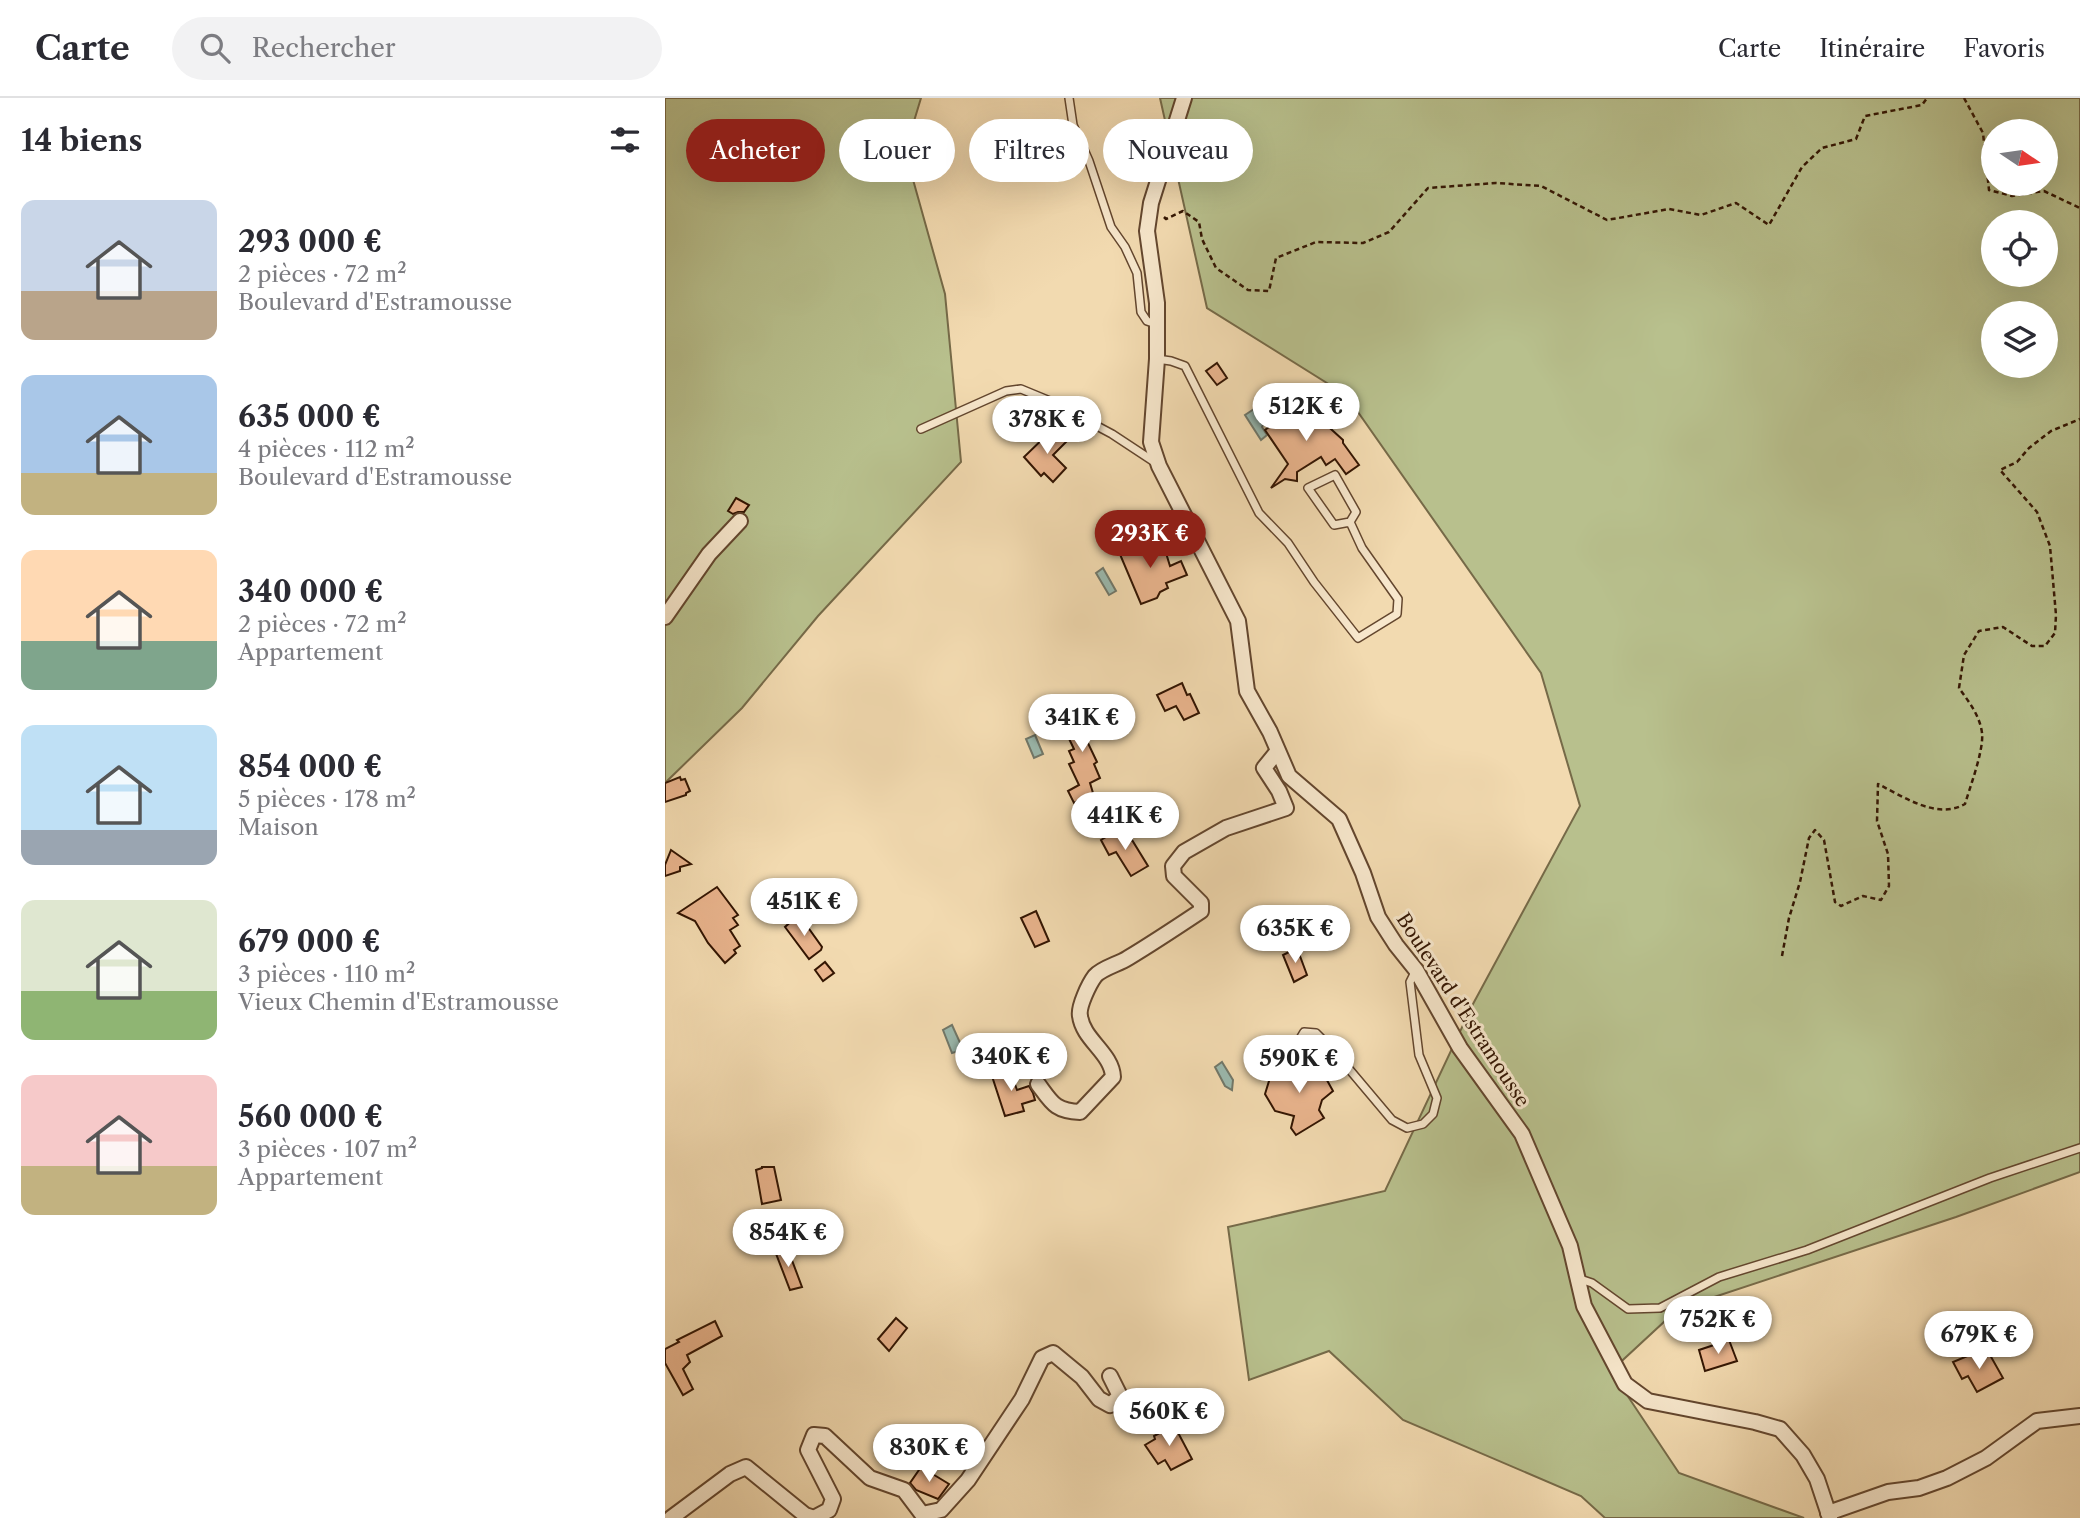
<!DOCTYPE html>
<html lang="fr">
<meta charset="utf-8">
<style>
body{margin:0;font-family:"Libre Caslon Text",serif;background:#f2f2f3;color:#2b2b33;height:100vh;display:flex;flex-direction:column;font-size:26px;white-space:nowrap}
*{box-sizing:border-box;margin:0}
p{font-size:23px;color:#7c7c81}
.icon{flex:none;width:38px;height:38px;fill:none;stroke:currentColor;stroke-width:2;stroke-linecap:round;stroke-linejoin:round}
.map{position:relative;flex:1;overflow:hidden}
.details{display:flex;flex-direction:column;background:#fff;width:665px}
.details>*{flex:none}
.banner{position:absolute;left:21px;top:21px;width:665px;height:63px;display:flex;gap:14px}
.needle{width:46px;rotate:103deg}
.buttons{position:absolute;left:1316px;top:21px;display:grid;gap:14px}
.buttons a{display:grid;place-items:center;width:77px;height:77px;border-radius:50%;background:#fff;box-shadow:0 7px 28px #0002;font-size:35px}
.price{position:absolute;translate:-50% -60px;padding:0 16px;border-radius:24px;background:#fff;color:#222;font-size:23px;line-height:46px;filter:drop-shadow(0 2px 4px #0008)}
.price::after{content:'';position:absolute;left:50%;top:42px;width:21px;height:16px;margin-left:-10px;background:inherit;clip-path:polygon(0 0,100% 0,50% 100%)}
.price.current{background:#8f2418;color:#fff}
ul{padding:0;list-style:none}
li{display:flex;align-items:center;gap:21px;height:175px;padding:0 21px}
li span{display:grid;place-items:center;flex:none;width:196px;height:140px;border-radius:14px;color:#555}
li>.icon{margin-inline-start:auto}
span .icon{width:84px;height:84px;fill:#fffc;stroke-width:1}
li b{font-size:30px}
h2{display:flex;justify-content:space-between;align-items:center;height:84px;padding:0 21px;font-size:30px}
.tag{padding:0 24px;border-radius:32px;background:#fff;box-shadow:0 7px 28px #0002;font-size:24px;line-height:63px}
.tag.current{background:#8f2418;color:#fff}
header{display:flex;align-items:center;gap:42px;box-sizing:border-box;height:98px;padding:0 35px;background:#fff;border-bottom:2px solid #e1e1e2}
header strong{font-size:33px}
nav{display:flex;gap:38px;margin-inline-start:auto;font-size:24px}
.search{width:490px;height:63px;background:#f2f2f3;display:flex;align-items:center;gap:18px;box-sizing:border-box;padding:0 24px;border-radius:38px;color:#7c7c81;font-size:26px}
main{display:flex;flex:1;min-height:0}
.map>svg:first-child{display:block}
.green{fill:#b8c08d;stroke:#766a48;stroke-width:2;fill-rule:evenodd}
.water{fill:#9bbaaf;stroke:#71786a;stroke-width:2}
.building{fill:#e9b48d;stroke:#331502;stroke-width:2}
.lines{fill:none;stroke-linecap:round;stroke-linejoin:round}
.service-casing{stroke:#63462e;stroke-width:10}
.minor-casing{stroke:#63462e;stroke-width:18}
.path{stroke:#331502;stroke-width:2.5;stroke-dasharray:5 3.5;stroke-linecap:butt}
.service{stroke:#f7e7cc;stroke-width:7}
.minor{stroke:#f7e7cc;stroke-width:14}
.labels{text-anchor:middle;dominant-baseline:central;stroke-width:6;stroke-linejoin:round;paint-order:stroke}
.street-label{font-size:19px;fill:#331502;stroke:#f7e7cc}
</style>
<header>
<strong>Carte</strong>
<div class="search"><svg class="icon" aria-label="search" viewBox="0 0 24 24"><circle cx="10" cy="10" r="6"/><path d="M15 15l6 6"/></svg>Rechercher</div>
<nav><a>Carte</a><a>Itinéraire</a><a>Favoris</a></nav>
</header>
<main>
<section class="details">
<h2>14 biens<svg class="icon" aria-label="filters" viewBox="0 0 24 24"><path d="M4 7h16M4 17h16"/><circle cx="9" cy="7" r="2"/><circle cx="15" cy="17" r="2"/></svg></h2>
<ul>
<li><span style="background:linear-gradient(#c9d6e8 65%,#b9a48a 0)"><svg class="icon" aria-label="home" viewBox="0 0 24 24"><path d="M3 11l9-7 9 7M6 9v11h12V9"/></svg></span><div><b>293 000 €</b><p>2 pièces · 72 m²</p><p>Boulevard d'Estramousse</p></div></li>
<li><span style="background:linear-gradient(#a9c7e8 70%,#c2b280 0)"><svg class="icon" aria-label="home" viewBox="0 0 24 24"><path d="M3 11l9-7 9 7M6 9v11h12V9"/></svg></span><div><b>635 000 €</b><p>4 pièces · 112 m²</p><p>Boulevard d'Estramousse</p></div></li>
<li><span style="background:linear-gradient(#ffd9b3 65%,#7fa58c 0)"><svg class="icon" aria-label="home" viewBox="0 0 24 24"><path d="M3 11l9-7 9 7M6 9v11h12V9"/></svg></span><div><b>340 000 €</b><p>2 pièces · 72 m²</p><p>Appartement</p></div></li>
<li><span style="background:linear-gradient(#bfe0f5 75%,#9aa5b1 0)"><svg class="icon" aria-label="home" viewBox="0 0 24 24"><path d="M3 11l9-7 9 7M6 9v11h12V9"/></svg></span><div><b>854 000 €</b><p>5 pièces · 178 m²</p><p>Maison</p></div></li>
<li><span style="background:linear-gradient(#dfe7d0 65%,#8fb573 0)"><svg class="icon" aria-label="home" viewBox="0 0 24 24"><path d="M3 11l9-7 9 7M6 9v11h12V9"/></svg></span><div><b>679 000 €</b><p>3 pièces · 110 m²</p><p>Vieux Chemin d'Estramousse</p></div></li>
<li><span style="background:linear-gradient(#f6c9c9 65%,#c2b280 0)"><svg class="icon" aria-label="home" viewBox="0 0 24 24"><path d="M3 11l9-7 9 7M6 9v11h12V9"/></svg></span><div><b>560 000 €</b><p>3 pièces · 107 m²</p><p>Appartement</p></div></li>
</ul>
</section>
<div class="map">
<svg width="1415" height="1420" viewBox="0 0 1415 1420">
<rect width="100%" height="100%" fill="#f2dab0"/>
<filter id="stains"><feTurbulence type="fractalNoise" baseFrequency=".00286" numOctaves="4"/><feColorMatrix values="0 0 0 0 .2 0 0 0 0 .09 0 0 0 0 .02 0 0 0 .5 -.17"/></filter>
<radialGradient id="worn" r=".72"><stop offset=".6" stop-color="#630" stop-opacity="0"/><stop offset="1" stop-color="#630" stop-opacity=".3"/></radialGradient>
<g class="green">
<polygon points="0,0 256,0 240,53 280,196 296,364 153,518 77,610 0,685"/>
<path d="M495,0h920v1074l-124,45 -278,92 -67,62 68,102 125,45h-199l-24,-22 -178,-76 -74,-69 -80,29 -21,-153 157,-36 88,-187 107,-198 -39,-133 -195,-278 -139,-87zM1328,33h53v53h-53zM1328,124h53v53h-53zM1328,215h53v53h-53z"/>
</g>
<g class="water">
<polygon points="589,311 594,317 597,317 599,325 597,329 602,337 596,342 580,317"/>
<polygon points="438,470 451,493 444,497 431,475"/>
<polygon points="370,637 378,656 369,660 361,641"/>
<polygon points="287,927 297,949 294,953 287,955 278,932"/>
<polygon points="557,964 568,982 567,992 560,988 550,969"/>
</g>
<g class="building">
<polygon points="552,265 562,280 552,287 541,273"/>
<polygon points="597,311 615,312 621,320 633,311 638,317 645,312 678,342 678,345 694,367 681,376 670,361 661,367 656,359 632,374 632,383 620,381 606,390 623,366 600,332 608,326"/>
<polygon points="388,331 401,344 388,357 401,370 388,384 379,375 376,378 359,359"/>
<polygon points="71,400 84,407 79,414 73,414 68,416 63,413"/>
<polygon points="479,442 481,446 501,455 505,468 516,463 522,477 501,485 503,490 495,494 492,500 476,506 454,454"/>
<polygon points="517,585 522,597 525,596 534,615 519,622 511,608 500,613 492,597"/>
<polygon points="406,614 411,626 428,618 436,633 421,641 432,664 429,666 435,680 425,685 428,695 409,705 403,693 414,687 404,666 409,664 404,653 409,651 394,620"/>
<polygon points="15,679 16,682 20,681 25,693 21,695 21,697 0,704 0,685"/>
<polygon points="456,730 464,744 467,742 483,768 466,778 451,754 444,757 436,742"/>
<polygon points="6,752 26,766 15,769 15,773 0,778 0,767"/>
<polygon points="52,789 73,817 68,820 73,827 65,832 75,848 69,852 71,855 60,865 43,845 30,823 13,815"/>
<polygon points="371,813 384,843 370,849 356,820"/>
<polygon points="130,820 137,828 142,828 157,849 156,852 144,861 120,829"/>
<polygon points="632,850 642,877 629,884 618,857"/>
<polygon points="160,864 169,875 158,883 150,872"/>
<polygon points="648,957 668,993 657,1002 654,1012 659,1020 631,1037 626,1030 629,1018 610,1013 600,996 608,970 641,979"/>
<polygon points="336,971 347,978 352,992 364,988 368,995 370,1002 357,1006 359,1013 340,1018 326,975"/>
<polygon points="97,1069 109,1069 116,1102 97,1106 91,1072 97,1070"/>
<polygon points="122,1149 137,1189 125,1192 110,1153"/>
<polygon points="231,1220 242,1230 224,1253 213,1241"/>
<polygon points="50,1223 57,1238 22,1257 25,1264 18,1271 28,1291 18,1297 0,1265 0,1251 14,1244 12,1242"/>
<polygon points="1064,1242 1072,1263 1040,1273 1034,1252"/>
<polygon points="1312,1254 1316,1261 1325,1257 1338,1280 1312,1294 1303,1278 1297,1281 1288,1264"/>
<polygon points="509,1327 527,1361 506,1372 500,1362 493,1366 480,1347 490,1341 489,1338"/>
<polygon points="256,1369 284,1386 273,1401 251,1392 245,1385"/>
</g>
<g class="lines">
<g class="service-casing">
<g id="service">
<polyline points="404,0 408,27 424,63 446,129 460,149 472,175 476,214 482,223 491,226"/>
<polyline points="492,261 506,263 520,268 594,415 623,445 649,484 693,540 732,516 733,501 697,450 685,424 691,414 670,377 643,390 669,427 685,424"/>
<polyline points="256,331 341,293 356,291 385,303 447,336 491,365"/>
<polyline points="636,939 639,934 651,935 668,952 727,1022 742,1030 758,1026 768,1016 772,1000 754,957 745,884 751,872"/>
<polyline points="912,1180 927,1185 963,1211 995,1210 1054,1179 1142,1152 1325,1080 1415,1050"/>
</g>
</g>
<g class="minor-casing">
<g id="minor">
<polyline points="519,0 486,105 482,133 492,205 492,261 486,344 494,368 573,523 582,593 605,634 624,678 674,721 698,775 713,819 731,847 751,872 795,950 857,1036 905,1148 919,1208 960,1286 983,1303 1090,1324 1115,1331 1138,1357 1152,1381 1165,1420"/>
<polyline points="0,519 44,456 75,423"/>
<path d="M373,986c14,19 17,27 42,28l33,-35c-1,-24 -30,-37 -33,-61 -2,-9 9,-32 15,-40 7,-8 24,-12 33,-18 25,-15 49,-31 73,-47v-8l-27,-27 -1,-10 11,-14 42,-24 60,-20 -7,-17 -15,-23 13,-16"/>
<polyline points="1163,1415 1223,1394 1254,1390 1282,1380 1321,1360 1372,1323 1415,1318"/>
<polyline points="6,1420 65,1376 81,1369 140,1417 149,1420 164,1412 168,1401 143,1352 149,1337 160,1338 205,1380 239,1392 257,1416 276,1412 303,1382 357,1301 377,1260 388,1255 417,1279 434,1301 445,1307 455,1298 445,1278"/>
</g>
</g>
<g class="path">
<polyline points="1299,0 1318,35 1324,92 1347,98 1379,93 1415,110"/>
<polyline points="499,119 501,121 518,113 534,124 537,141 551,170 583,192 604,193 611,160 651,144 698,145 724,134 763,90 831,85 876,88 942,122 1004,111 1036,117 1071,105 1104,127 1137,69 1157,50 1191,41 1200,18 1257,7 1262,0"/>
<path d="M1117,858l7,-38 11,-36 9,-44 6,-8 9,10 11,62 6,4 22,-10 18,4 8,-14 -1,-32 -11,-33 1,-37c26,13 59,36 87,20 5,-17 19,-54 17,-71 -2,-17 -13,-31 -23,-45l5,-33 15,-24 24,-4 29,19h13l10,-13 1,-18 -6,-69 -13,-34 -37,-42 17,-8 12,-14 22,-17 29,-12"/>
</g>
<use href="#service" class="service"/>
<use href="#minor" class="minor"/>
</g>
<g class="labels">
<g class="street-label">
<text transform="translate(798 912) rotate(57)">Boulevard d'Estramousse</text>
</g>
</g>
<rect width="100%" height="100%" filter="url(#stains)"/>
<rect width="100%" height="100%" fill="url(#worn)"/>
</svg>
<div class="buttons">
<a><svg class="needle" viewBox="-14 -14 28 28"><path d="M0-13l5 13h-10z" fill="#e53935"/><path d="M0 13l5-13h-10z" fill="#7c7c81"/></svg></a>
<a><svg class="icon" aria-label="locate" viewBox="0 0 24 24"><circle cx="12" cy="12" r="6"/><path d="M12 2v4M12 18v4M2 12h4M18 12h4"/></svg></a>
<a><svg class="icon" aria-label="layers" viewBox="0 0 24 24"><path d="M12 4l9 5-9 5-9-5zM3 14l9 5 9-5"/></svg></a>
</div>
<b class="price" style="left:641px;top:345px">512K €</b>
<b class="price" style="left:382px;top:358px">378K €</b>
<b class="price current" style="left:485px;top:472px">293K €</b>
<b class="price" style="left:417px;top:656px">341K €</b>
<b class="price" style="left:460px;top:754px">441K €</b>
<b class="price" style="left:139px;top:840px">451K €</b>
<b class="price" style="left:630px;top:867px">635K €</b>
<b class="price" style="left:346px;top:995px">340K €</b>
<b class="price" style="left:634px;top:997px">590K €</b>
<b class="price" style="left:123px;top:1171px">854K €</b>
<b class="price" style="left:1053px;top:1258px">752K €</b>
<b class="price" style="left:1314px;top:1273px">679K €</b>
<b class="price" style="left:504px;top:1350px">560K €</b>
<b class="price" style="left:264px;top:1386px">830K €</b>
<div class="banner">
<a class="tag current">Acheter</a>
<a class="tag">Louer</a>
<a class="tag">Filtres</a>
<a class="tag">Nouveau</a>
</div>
</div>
</main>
